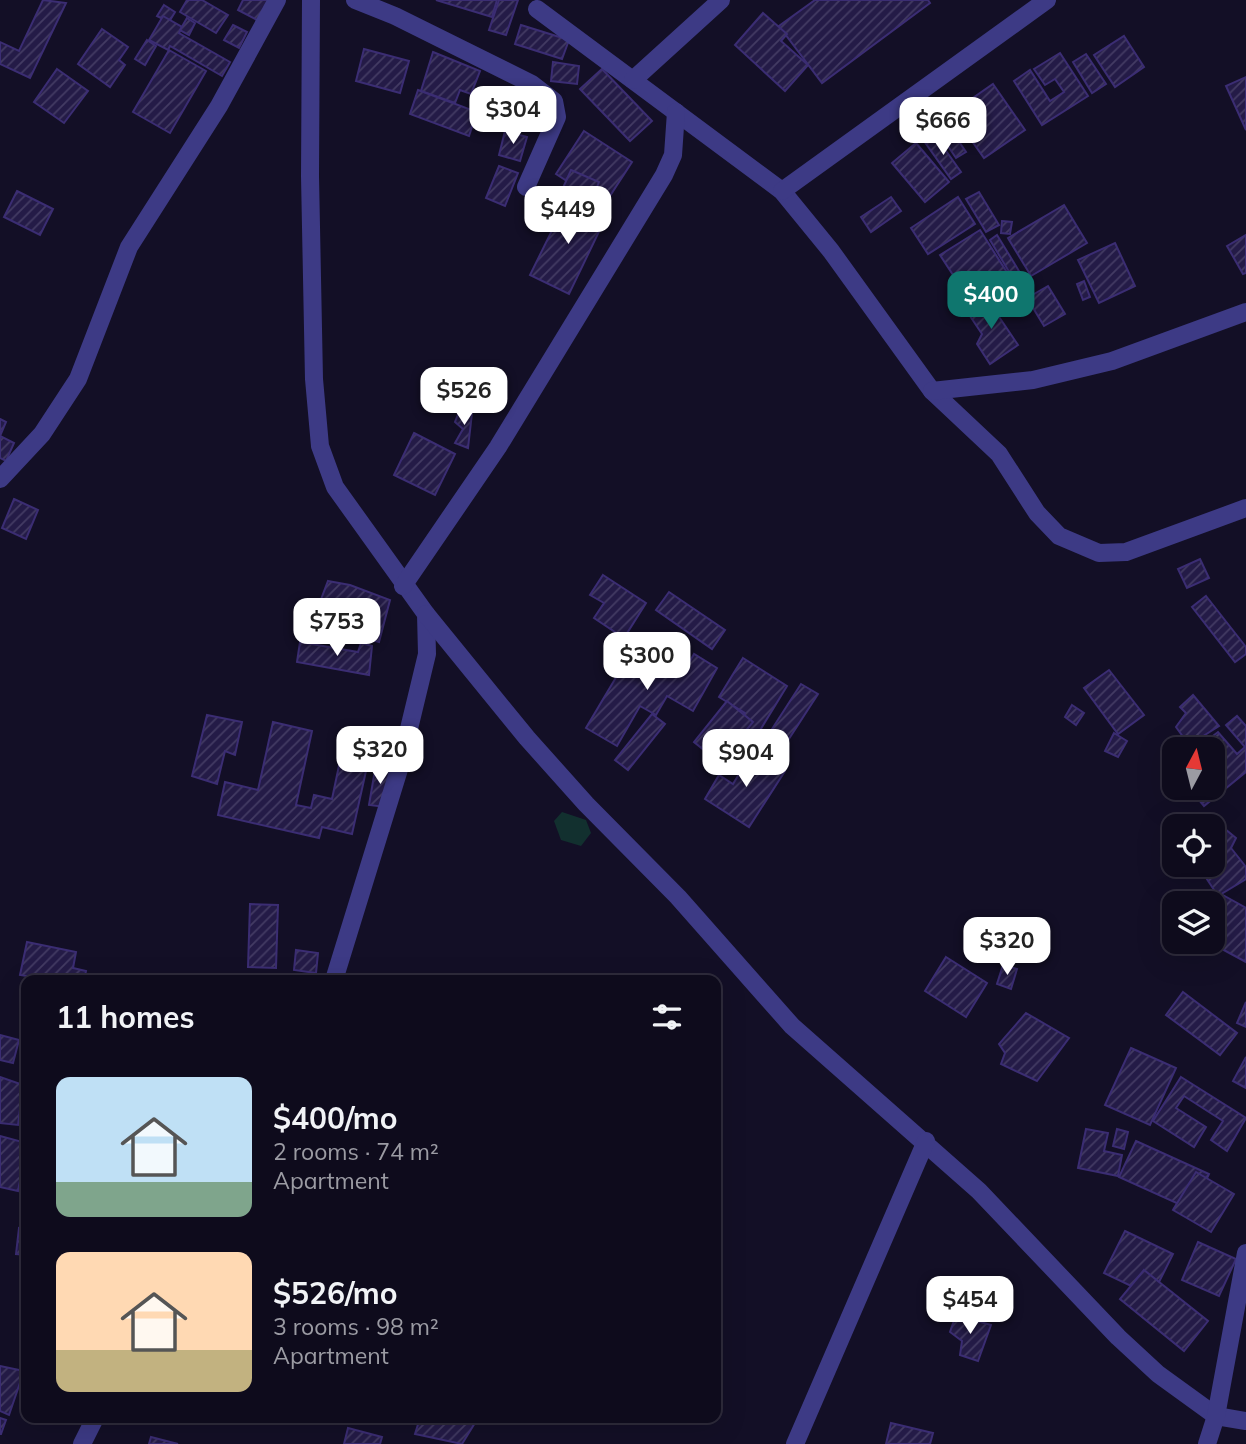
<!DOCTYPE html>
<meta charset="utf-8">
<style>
body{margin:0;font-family:Mulish,sans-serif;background:#171425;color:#f1f3f6;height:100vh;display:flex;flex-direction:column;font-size:26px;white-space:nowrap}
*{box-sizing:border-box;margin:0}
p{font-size:23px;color:#9b9ba3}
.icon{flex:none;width:38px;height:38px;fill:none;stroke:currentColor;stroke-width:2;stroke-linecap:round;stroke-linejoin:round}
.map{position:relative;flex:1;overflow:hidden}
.side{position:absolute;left:21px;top:975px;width:700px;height:448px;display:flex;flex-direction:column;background:#0e0b1c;border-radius:14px;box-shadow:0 7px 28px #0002,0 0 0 2px #2e2b3b}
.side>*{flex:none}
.needle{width:46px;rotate:7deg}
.fabs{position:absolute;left:1162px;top:737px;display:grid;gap:14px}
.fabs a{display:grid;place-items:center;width:63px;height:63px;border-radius:14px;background:#0e0b1c;box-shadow:0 7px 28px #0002,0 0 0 2px #2e2b3b;font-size:35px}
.price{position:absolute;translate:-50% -60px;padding:0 16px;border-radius:14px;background:#fff;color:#222;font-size:23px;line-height:46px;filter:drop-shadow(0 2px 4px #0008)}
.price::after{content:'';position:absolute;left:50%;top:42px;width:21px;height:16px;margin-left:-10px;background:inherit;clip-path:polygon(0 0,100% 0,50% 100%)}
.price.selected{background:#0f766e;color:#fff}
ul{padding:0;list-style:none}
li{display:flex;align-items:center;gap:21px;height:175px;padding:0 35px}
li span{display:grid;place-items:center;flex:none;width:196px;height:140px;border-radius:14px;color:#555}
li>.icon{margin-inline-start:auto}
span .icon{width:84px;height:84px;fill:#fffc;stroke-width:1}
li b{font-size:30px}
h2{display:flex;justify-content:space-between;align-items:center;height:84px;padding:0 35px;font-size:30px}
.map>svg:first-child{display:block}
.park{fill:#12302f}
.building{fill:url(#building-hatch);stroke:#3b2d73;stroke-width:2}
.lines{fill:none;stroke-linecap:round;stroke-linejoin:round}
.street{stroke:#3d3a85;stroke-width:18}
</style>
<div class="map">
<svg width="1246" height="1444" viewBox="0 0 1246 1444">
<defs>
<pattern id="building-hatch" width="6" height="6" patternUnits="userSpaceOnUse" patternTransform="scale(1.75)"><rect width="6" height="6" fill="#241b47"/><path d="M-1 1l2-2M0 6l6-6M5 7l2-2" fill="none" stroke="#433b63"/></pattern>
</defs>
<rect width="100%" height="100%" fill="#130f26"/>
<polygon class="park" points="562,812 586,820 591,833 581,846 561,840 554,821"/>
<g class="building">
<polygon points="43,0 66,3 30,78 0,64 0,42 19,51"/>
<polygon points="187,0 202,0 228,15 216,33 180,12"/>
<polygon points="243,0 270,0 259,21 238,10"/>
<polygon points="436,0 497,0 492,17"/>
<polygon points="499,0 518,0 506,35 489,30"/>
<polygon points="815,0 928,0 930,3 822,83 779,26"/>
<polygon points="164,5 175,12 169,22 157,16"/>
<polygon points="763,13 787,34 781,41 808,65 785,91 735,45"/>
<polygon points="163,16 182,27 179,33 230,62 222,76 170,46 168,50 149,40"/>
<polygon points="187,18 195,23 189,35 180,30"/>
<polygon points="233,25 247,32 239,48 224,40"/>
<polygon points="521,25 569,40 562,59 515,44"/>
<polygon points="102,29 128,47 119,60 125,65 110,87 78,64"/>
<polygon points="1124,36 1144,67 1115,87 1094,55"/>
<polygon points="147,40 156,46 145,65 135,59"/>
<polygon points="364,49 409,61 400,93 356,81"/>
<polygon points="169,50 206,71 170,133 133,112"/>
<polygon points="433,52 480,71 471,94 460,90 455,103 421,91"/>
<polygon points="1060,53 1088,96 1042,125 1014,81 1030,70 1050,101 1064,92 1055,79 1045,85 1034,69"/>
<polygon points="1086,54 1106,84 1092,93 1073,62"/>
<polygon points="553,62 579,66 577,84 551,81"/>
<polygon points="57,69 88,91 64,123 34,102"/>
<polygon points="602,69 652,121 630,141 580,89"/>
<polygon points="1246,77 1246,130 1226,86"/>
<polygon points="993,84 1025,130 984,158 957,120 975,107 970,100"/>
<polygon points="418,90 477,112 469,136 410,114"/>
<polygon points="947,124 966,152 956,158 937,130"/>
<polygon points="505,131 527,137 520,161 499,155"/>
<polygon points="584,131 632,162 604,205 556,174"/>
<polygon points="934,134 961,172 951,179 924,141"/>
<polygon points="916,143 949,182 925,202 892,163"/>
<polygon points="499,166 518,173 505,206 486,198"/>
<polygon points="571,170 599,182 591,202 562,190"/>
<polygon points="17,191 53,209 40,235 4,217"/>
<polygon points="979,192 999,225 986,232 966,199"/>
<polygon points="891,197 901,211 871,232 861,217"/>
<polygon points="958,197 975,224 928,254 911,228"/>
<polygon points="568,198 606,217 569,294 530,275"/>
<polygon points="1064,205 1087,243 1031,276 1008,238"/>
<polygon points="1002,221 1012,222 1010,234 1001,233"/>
<polygon points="980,230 1008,274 968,298 940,255"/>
<polygon points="997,235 1019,271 1011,275 990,240"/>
<polygon points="1246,235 1246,273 1243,274 1227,246"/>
<polygon points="1115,243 1135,286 1099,303 1078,260"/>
<polygon points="1084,281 1090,297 1083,300 1077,284"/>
<polygon points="1048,286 1065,314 1044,326 1027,298"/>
<polygon points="985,296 1018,345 990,364 977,344 982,334 966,310"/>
<polygon points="461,407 472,413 468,448 455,443 463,429 455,422"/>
<polygon points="0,419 6,422 0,436"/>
<polygon points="414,433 455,454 435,495 394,475"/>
<polygon points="0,436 14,443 6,461 0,458"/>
<polygon points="14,499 38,510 26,539 2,528"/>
<polygon points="1200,559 1209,578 1187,588 1178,569"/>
<polygon points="603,575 646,603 624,638 594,618 604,603 590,595"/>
<polygon points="328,581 350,585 390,600 379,642 312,623"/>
<polygon points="669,592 725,630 712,649 656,610"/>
<polygon points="1206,596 1246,647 1246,654 1235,662 1192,607"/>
<polygon points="300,642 358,652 361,643 372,646 369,675 297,662"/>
<polygon points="634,647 682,675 694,654 717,668 693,711 667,696 656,715 640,706 617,746 586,728"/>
<polygon points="743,658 787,686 748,750 729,738 745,713 719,697"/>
<polygon points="1109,670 1144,715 1118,734 1084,688"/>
<polygon points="801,684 818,694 772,765 756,754"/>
<polygon points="1193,695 1219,726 1189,745 1176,727 1186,713 1180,707"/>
<polygon points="727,701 753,722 720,763 694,742"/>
<polygon points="1072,705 1084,713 1076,725 1065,717"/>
<polygon points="652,714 665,724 628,770 615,760"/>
<polygon points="207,715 242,722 235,755 225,751 217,784 192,776"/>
<polygon points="1237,716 1246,726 1246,772 1204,806 1189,788 1213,788 1213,776 1224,767 1220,763 1213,769 1213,749 1196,749 1218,732 1237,754 1245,747 1226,725"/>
<polygon points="273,722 312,731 296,805 311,808 314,795 332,799 341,756 368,762 352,834 322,827 319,838 218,815 225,782 258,790"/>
<polygon points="1114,733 1127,741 1118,757 1105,751"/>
<polygon points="753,751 785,771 749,827 705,799 719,775 733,784"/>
<polygon points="376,764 392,767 385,807 369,805"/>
<polygon points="1219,824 1236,838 1231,848 1246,867 1246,879 1218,896 1197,864 1213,864 1213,828"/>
<polygon points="1221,894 1246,908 1246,962 1209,942 1213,942 1213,909"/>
<polygon points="250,904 278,905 276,968 248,967"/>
<polygon points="27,942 76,952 73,968 86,971 84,980 27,980 27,976 20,975"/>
<polygon points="296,950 318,953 316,973 294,970"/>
<polygon points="946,957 987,983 966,1017 925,991"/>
<polygon points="1003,965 1017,969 1011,989 997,984"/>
<polygon points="26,982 26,1005 22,1004"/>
<polygon points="1183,992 1237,1033 1220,1055 1166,1015"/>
<polygon points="1246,1002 1246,1027 1237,1023"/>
<polygon points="1026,1013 1069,1038 1037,1081 1001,1064 1005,1053 999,1044"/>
<polygon points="0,1035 19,1040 13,1063 0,1060"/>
<polygon points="1131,1048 1176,1068 1150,1125 1105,1105"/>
<polygon points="1246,1057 1246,1088 1233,1081"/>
<polygon points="0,1077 23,1085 18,1125 0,1123"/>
<polygon points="1181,1077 1246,1118 1227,1151 1211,1140 1223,1121 1184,1096 1176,1108 1206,1127 1194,1147 1153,1121"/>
<polygon points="1086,1129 1108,1133 1104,1151 1122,1155 1118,1176 1078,1168"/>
<polygon points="1117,1129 1128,1132 1124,1149 1113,1146"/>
<polygon points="0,1136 26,1143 26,1182 20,1181 18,1191 0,1187"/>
<polygon points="1136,1141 1209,1174 1192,1210 1119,1177"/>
<polygon points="1196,1172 1234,1194 1211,1232 1173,1210"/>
<polygon points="19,1228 26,1229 26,1255 16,1254"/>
<polygon points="1125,1231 1173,1254 1152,1296 1104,1273"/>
<polygon points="1198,1242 1236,1259 1219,1296 1182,1280"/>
<polygon points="1144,1270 1208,1321 1184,1351 1120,1299"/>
<polygon points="956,1315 991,1325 978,1361 960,1355 962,1341 950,1332"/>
<polygon points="0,1366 24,1371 9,1415 0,1411"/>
<polygon points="0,1418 6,1420 1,1434 0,1434"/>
<polygon points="420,1418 478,1418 462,1444 415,1434"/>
<polygon points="891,1423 933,1433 930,1444 886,1444"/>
<polygon points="348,1428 382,1437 380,1444 344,1444"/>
<polygon points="151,1437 178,1444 149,1444"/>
</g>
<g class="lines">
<g class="street">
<polyline points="311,0 310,176 314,379 320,446 335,487 426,614 427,654 400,766 334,980"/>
<polyline points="355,0 395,16 532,84 554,101 557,117 526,187"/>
<polyline points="537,9 782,191 831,251 932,391 999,454 1037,513 1059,536 1099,553 1126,552 1246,508"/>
<polyline points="633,80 721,0"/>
<polyline points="782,191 1047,0"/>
<polyline points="932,391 1033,380 1112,361 1246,312"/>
<polyline points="0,479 42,434 78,379 129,247 219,106 277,0"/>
<polyline points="403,586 498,447 664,175 673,155 676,112"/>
<polyline points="426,614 527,738 586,804 678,897 792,1026 979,1191 1118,1337 1158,1374 1216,1416 1246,1421"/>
<polyline points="82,1444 95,1418"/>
<polyline points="795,1444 926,1141"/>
<polyline points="1207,1444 1216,1416 1246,1253"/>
</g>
</g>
</svg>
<div class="fabs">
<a><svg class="needle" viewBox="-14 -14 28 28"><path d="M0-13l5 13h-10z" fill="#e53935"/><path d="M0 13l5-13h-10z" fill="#9b9ba3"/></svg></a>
<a><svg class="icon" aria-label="locate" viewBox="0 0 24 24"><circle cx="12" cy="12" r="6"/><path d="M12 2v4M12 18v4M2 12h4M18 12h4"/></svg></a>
<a><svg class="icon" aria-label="layers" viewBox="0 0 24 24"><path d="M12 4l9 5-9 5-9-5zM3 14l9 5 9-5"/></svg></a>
</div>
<b class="price" style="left:513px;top:146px">$304</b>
<b class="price" style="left:943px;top:157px">$666</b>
<b class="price" style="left:568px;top:246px">$449</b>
<b class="price selected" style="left:991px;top:331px">$400</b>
<b class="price" style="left:464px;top:427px">$526</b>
<b class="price" style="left:337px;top:658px">$753</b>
<b class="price" style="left:647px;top:692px">$300</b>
<b class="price" style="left:380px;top:786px">$320</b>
<b class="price" style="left:746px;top:789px">$904</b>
<b class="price" style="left:1007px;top:977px">$320</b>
<b class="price" style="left:970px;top:1336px">$454</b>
<section class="side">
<h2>11 homes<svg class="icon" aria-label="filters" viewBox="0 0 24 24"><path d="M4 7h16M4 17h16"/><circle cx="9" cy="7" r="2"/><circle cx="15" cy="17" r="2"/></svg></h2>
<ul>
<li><span style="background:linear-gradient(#bfe0f5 75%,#7fa58c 0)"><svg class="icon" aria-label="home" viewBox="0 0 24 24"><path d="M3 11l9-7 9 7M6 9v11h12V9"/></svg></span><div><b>$400/mo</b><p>2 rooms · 74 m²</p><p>Apartment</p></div></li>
<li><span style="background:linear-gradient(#ffd9b3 70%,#c2b280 0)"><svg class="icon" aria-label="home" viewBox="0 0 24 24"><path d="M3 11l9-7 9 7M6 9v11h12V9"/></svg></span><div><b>$526/mo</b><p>3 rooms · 98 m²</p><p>Apartment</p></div></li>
</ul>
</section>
</div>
